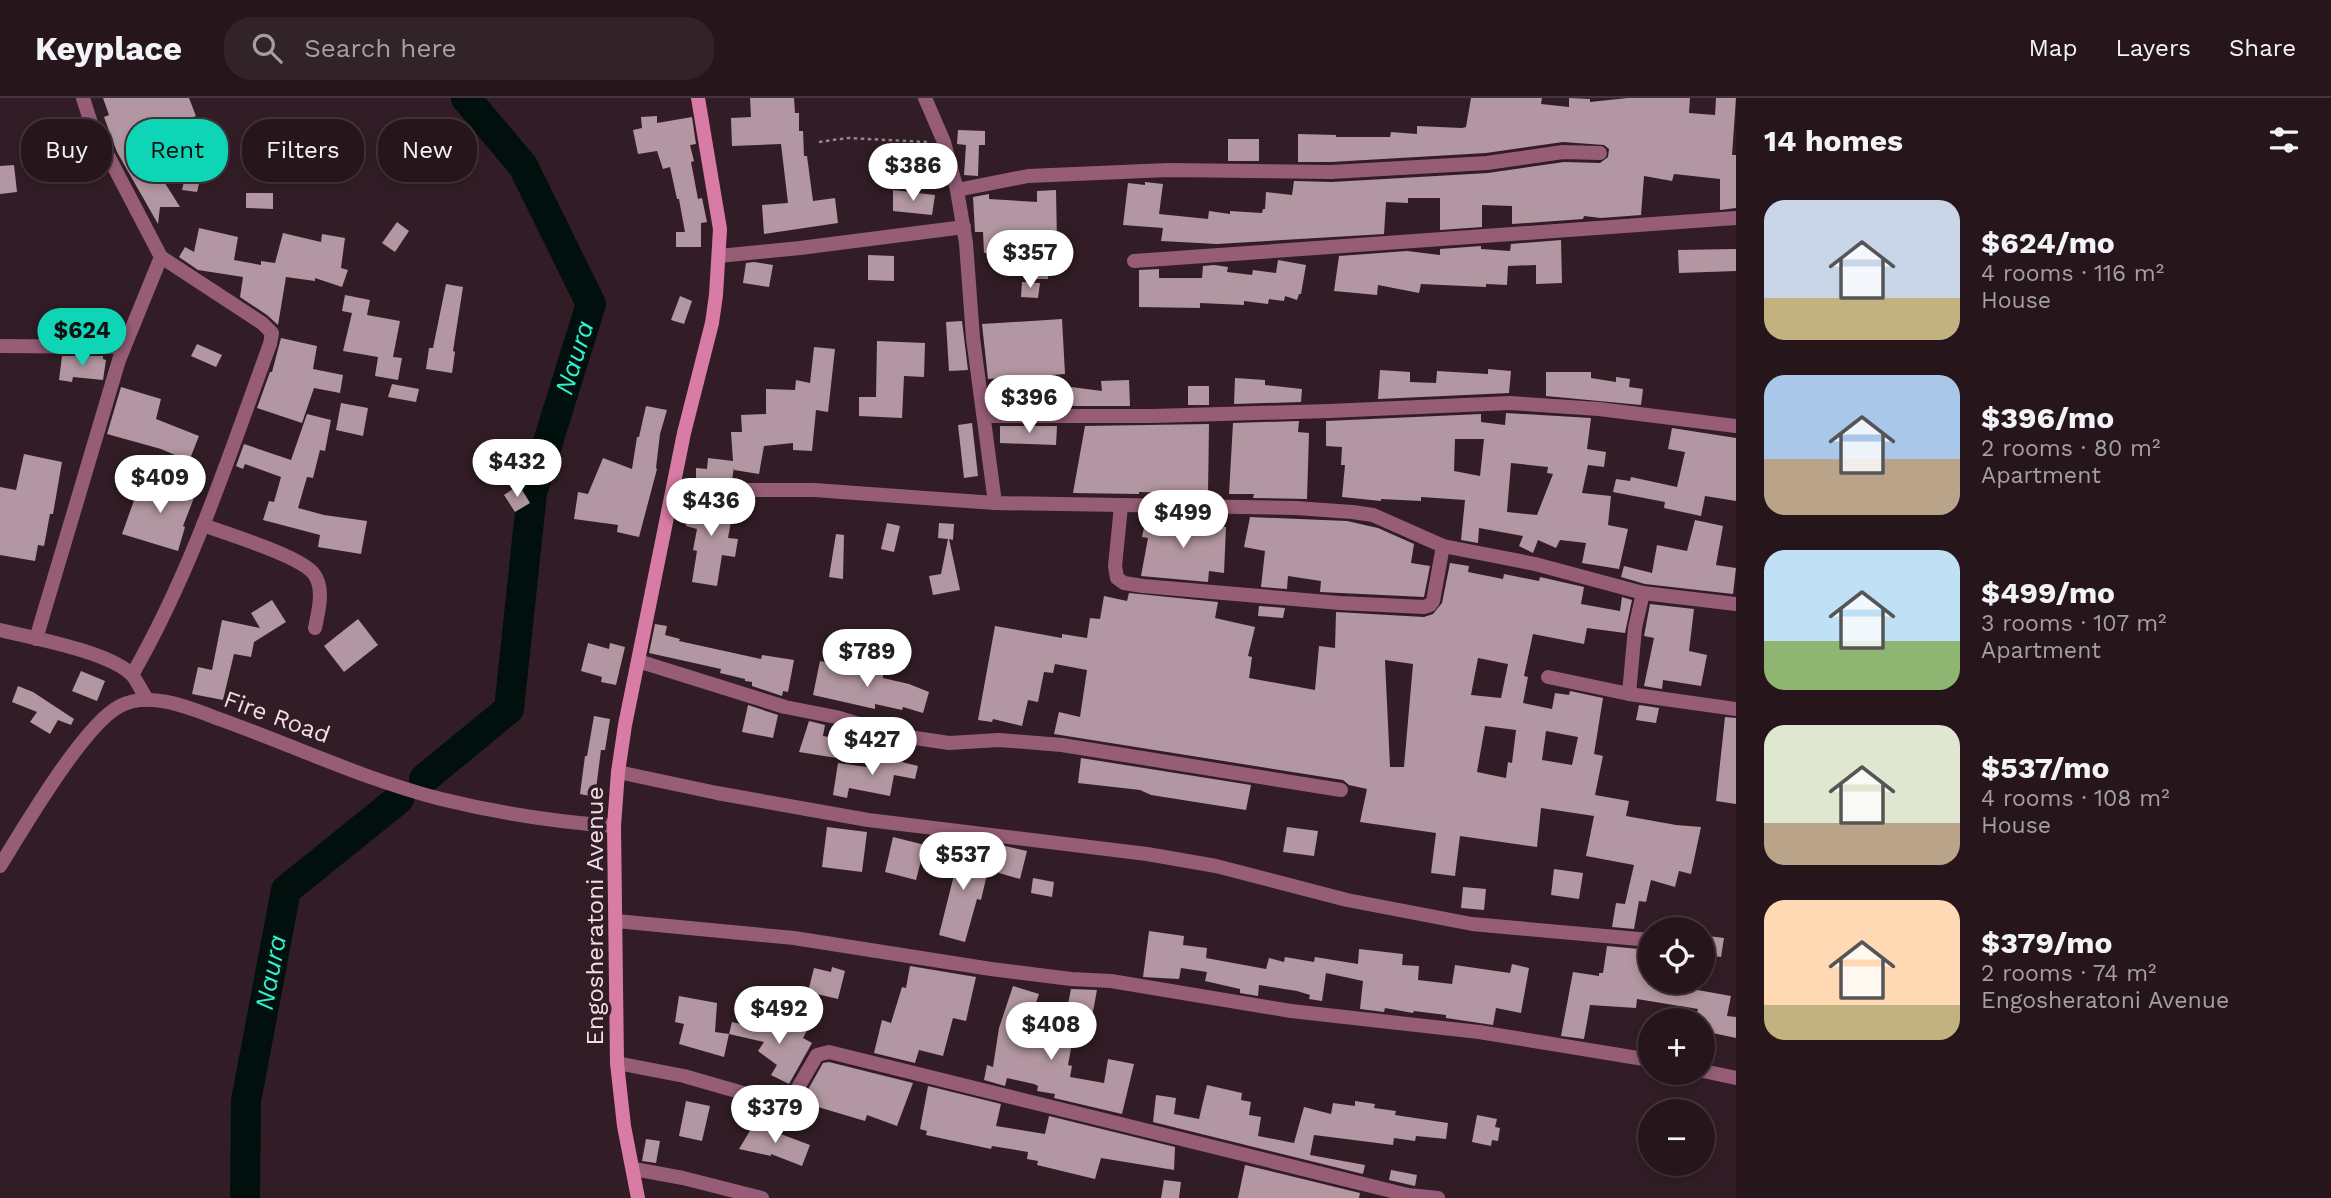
<!DOCTYPE html>
<meta charset="utf-8">
<style>
body{margin:0;font-family:"Work Sans",sans-serif;background:#322329;color:#f1f3f6;height:100vh;display:flex;flex-direction:column;font-size:26px;white-space:nowrap}
*{box-sizing:border-box;margin:0}
p{font-size:23px;color:#a49fa3}
.icon{flex:none;width:38px;height:38px;fill:none;stroke:currentColor;stroke-width:2;stroke-linecap:round;stroke-linejoin:round}
.map{position:relative;flex:1;overflow:hidden}
.panel{display:flex;flex-direction:column;background:#26161c;width:595px}
.panel>*{flex:none}
.hud{position:absolute;left:21px;top:21px;width:665px;height:63px;display:flex;gap:14px}
.controls{position:absolute;left:1638px;top:819px;display:grid;gap:14px}
.controls a{display:grid;place-items:center;width:77px;height:77px;border-radius:50%;background:#26161c;box-shadow:0 4px 10px #0003,0 0 0 2px #42353b;font-size:35px}
.price{position:absolute;translate:-50% -60px;padding:0 16px;border-radius:24px;background:#fff;color:#222;font-size:23px;line-height:46px;filter:drop-shadow(0 2px 4px #0008)}
.price::after{content:'';position:absolute;left:50%;top:42px;width:21px;height:16px;margin-left:-10px;background:inherit;clip-path:polygon(0 0,100% 0,50% 100%)}
.price.on{background:#0dd5b5;color:#111}
ul{padding:0;list-style:none}
li{display:flex;align-items:center;gap:21px;height:175px;padding:0 28px}
li span{display:grid;place-items:center;flex:none;width:196px;height:140px;border-radius:21px;color:#555}
li>.icon{margin-inline-start:auto}
span .icon{width:84px;height:84px;fill:#fffc;stroke-width:1}
li b{font-size:30px}
h2{display:flex;justify-content:space-between;align-items:center;height:84px;padding:0 28px;font-size:30px}
.tag{padding:0 24px;border-radius:28px;background:#26161c;box-shadow:0 4px 10px #0003,0 0 0 2px #42353b;font-size:24px;line-height:63px}
.tag.on{background:#0dd5b5;color:#111}
header{display:flex;align-items:center;gap:42px;box-sizing:border-box;height:98px;padding:0 35px;background:#26161c;border-bottom:2px solid #42353b}
header strong{font-size:33px}
nav{display:flex;gap:38px;margin-inline-start:auto;font-size:24px}
.search{width:490px;height:63px;background:#322329;display:flex;align-items:center;gap:18px;box-sizing:border-box;padding:0 24px;border-radius:28px;color:#a49fa3;font-size:26px}
main{display:flex;flex:1;min-height:0}
.map>svg:first-child{display:block}
.lines{fill:none;stroke-linecap:round;stroke-linejoin:round}
.river{stroke:#02100d;stroke-width:30}
.building{fill:#b296a1;fill-rule:evenodd}
.path{stroke:#98858d;stroke-width:2.5;stroke-dasharray:3.5 3.5;stroke-linecap:butt}
.street{stroke:#975d77;stroke-width:14}
.secondary{stroke:#d87ca6;stroke-width:14}
.labels{text-anchor:middle;dominant-baseline:central;stroke-width:7;stroke-linejoin:round;paint-order:stroke}
.street-label{font-size:24px;fill:#efdfe5;stroke:#321d26}
.water-label{font-size:26px;font-style:italic;fill:#32f1ce;stroke:#321d26}
</style>
<header>
<strong>Keyplace</strong>
<div class="search"><svg class="icon" aria-label="search" viewBox="0 0 24 24"><circle cx="10" cy="10" r="6"/><path d="M15 15l6 6"/></svg>Search here</div>
<nav><a>Map</a><a>Layers</a><a>Share</a></nav>
</header>
<main>
<div class="map">
<svg width="1736" height="1100" viewBox="0 0 1736 1100">
<rect width="100%" height="100%" fill="#321d26"/>
<g class="lines">
<g class="river">
<path id="s1" d="M424,681l85,-70 23,-216 59,-189 -68,-138 -57,-68"/>
<path id="s2" d="M245,1100l1,-97 40,-211 113,-91"/>
</g>
</g>
<g class="building">
<polygon points="103,0 189,0 196,18 136,39 180,109 160,109 158,126 117,54 104,19 109,17"/>
<polygon points="750,0 794,0 795,15 799,15 799,33 803,33 804,58 807,58 813,103 835,100 838,125 764,136 762,107 788,105 781,46 732,48 731,20 751,19"/>
<polygon points="1471,0 1542,0 1541,6 1569,9 1569,0 1590,1 1590,4 1628,0 1690,0 1689,15 1715,17 1716,0 1736,0 1732,57 1736,57 1736,110 1720,112 1720,81 1674,76 1672,83 1644,78 1641,117 1601,120 1584,118 1583,121 1512,126 1512,108 1482,107 1482,129 1440,132 1440,100 1408,100 1408,105 1386,104 1384,136 1217,146 1161,143 1163,130 1123,127 1128,85 1145,87 1145,84 1163,86 1159,116 1208,121 1209,113 1230,116 1230,113 1262,115 1263,111 1265,111 1266,94 1292,97 1294,83 1332,84 1488,75 1564,64 1600,65 1608,59 1609,51 1604,47 1563,44 1486,55 1331,64 1298,64 1298,36 1336,37 1336,39 1390,39 1391,34 1417,36 1417,28 1462,30 1466,29"/>
<polygon points="657,18 657,25 692,19 696,46 690,47 694,63 691,64 698,101 702,100 707,124 701,125 701,149 676,149 676,134 685,134 679,101 677,101 670,69 663,71 657,53 638,56 633,32 642,30 641,19"/>
<polygon points="958,32 985,33 985,47 979,47 978,78 964,77 966,47 957,46"/>
<rect x="1228" y="41" width="31" height="22"/>
<polygon points="190,58 205,61 197,94 182,92"/>
<polygon points="14,67 17,94 0,96 0,68"/>
<polygon points="893,92 935,97 932,117 893,113"/>
<polygon points="1056,92 1057,144 1049,144 1048,181 1028,181 1029,152 984,155 983,134 975,134 973,99 989,96 989,101 1037,104 1037,93"/>
<polygon points="246,95 273,95 273,111 246,110"/>
<polygon points="397,124 409,133 395,154 382,145"/>
<polygon points="199,130 238,139 234,162 261,167 261,163 275,165 283,135 321,144 322,136 345,140 341,170 348,172 342,189 315,180 315,183 286,179 278,227 267,217 240,199 243,179 198,172 179,159 185,149 194,154"/>
<polygon points="1561,142 1562,185 1536,186 1536,167 1508,168 1507,187 1486,186 1486,189 1421,186 1419,195 1378,187 1377,197 1334,193 1339,158 1407,153 1440,157 1440,151 1481,148 1481,151 1510,153 1511,146"/>
<polygon points="1736,151 1736,173 1679,175 1678,152"/>
<polygon points="868,157 894,158 894,183 868,182"/>
<polygon points="1278,162 1306,167 1301,196 1299,196 1297,202 1285,198 1284,203 1269,201 1268,206 1244,203 1244,207 1200,205 1200,210 1139,209 1139,172 1159,171 1159,180 1202,180 1203,168 1214,167 1228,169 1227,174 1252,177 1253,172 1276,175"/>
<polygon points="754,164 773,167 769,189 743,185 746,165"/>
<polygon points="1022,184 1040,185 1038,200 1021,199"/>
<polygon points="446,186 463,189 453,253 455,254 452,275 426,271 429,250 433,250"/>
<polygon points="345,197 370,202 367,217 400,223 393,259 402,260 398,282 375,278 378,259 343,253 352,215 342,213"/>
<polygon points="680,198 692,203 684,226 671,222"/>
<polygon points="1062,221 1065,276 988,281 982,226"/>
<polygon points="962,223 968,272 949,273 946,224"/>
<polygon points="281,240 317,248 313,271 343,277 340,295 314,290 302,325 257,310 270,274 272,274"/>
<polygon points="877,243 925,245 924,279 904,278 902,320 859,318 859,299 876,299"/>
<polygon points="197,246 222,257 216,269 191,258"/>
<polygon points="814,249 835,251 828,314 816,312 812,353 793,352 793,345 764,348 759,376 734,372 734,369 732,382 696,382 696,370 707,371 708,360 733,363 731,334 742,334 741,317 766,316 766,291 795,292 796,282 810,285"/>
<polygon points="62,258 103,258 103,261 106,262 103,282 73,279 72,284 59,282"/>
<polygon points="1488,271 1511,273 1509,295 1378,301 1380,272 1410,274 1410,284 1436,285 1437,273 1488,276"/>
<polygon points="1546,274 1591,274 1591,280 1616,284 1616,279 1630,281 1629,289 1643,291 1641,307 1546,298"/>
<polygon points="1235,280 1265,282 1265,287 1302,291 1301,304 1234,306"/>
<polygon points="1129,282 1130,308 1068,308 1071,289 1102,293 1101,283"/>
<polygon points="392,286 419,291 416,304 388,299"/>
<rect x="1188" y="288" width="21" height="19"/>
<polygon points="121,289 161,301 156,321 199,338 189,363 161,351 107,336"/>
<polygon points="341,305 368,310 363,338 336,332"/>
<polygon points="646,308 667,312 660,336 656,370 657,371 639,439 617,434 618,427 574,421 578,394 588,396 603,360 632,371 637,339 639,339"/>
<path d="M1506,315l85,5 -4,31 19,3 -2,15 -16,-2 -6,28 29,3 -3,29 20,4 -9,40 -37,-6 4,-20 -26,-3 -4,8 -18,-8 -5,13 -14,-7 4,-10 -44,-8 -1,15 -17,-3 4,-40 -44,-3v4l-40,-2v2l-39,-4 3,-32h-4l1,-18 -16,-1v-25l155,-7v8l24,3zM1455,341h29l-4,37 -26,-5zM1511,365l37,4 -1,6 6,1 -16,41 -30,-3z"/>
<polygon points="307,316 331,322 325,353 320,352 313,380 307,379 298,410 324,417 367,423 361,456 318,449 320,437 263,422 269,403 274,404 281,379 245,366 243,371 236,368 244,346 291,362"/>
<polygon points="1299,323 1298,334 1309,335 1307,401 1253,400 1254,396 1229,396 1233,325"/>
<polygon points="972,325 978,378 964,380 958,327"/>
<polygon points="1209,326 1208,396 1139,394 1139,396 1073,395 1085,328"/>
<polygon points="1000,328 1057,328 1056,347 1000,345"/>
<polygon points="1672,330 1736,340 1736,403 1705,398 1701,418 1664,410 1665,404 1613,394 1616,381 1630,383 1631,379 1677,389 1685,354 1668,351"/>
<polygon points="24,356 62,364 53,416 50,416 44,448 38,447 35,463 0,457 0,389 16,392"/>
<polygon points="141,383 180,397 186,383 199,387 183,428 185,429 178,453 122,436"/>
<polygon points="519,387 530,405 515,414 504,397"/>
<polygon points="696,402 735,402 728,440 738,441 735,459 722,457 717,488 692,484 697,453 693,452 697,431 686,428 689,408 696,410"/>
<polygon points="1250,419 1347,423 1378,430 1414,446 1411,465 1430,468 1424,499 1320,494 1321,483 1288,478 1287,491 1261,489 1265,453 1244,449"/>
<polygon points="1146,420 1226,429 1224,475 1209,473 1208,484 1141,478 1148,440 1142,439"/>
<polygon points="1695,422 1723,428 1716,467 1736,470 1733,496 1645,486 1621,479 1624,468 1652,475 1657,447 1687,453"/>
<polygon points="887,425 900,428 894,454 881,451"/>
<polygon points="939,425 954,426 953,442 949,441 960,492 933,497 929,478 941,476 948,441 938,440"/>
<polygon points="836,436 844,437 843,481 829,479"/>
<path d="M1450,465l19,3 -1,6 35,7 1,-5 35,7 1,-4 44,10 -3,17 39,7 2,-14 10,3 -7,33 -38,-5 -3,16 -51,-10 -9,42 4,1 -5,26 29,6 3,-16 14,2 1,-4 33,7 -9,56 9,2 -8,39 34,6 -3,15 50,9 25,2 -10,47 -12,-3 -4,16 -24,-7 -5,22 -7,-1 -5,28 -22,-2 4,-24 9,1 9,-39 -48,-9 8,-40 -53,-8 -4,39 -77,-11 -5,40 -24,-3 5,-40 -76,-11 7,-33 -18,-4 -6,-5 -289,-46 5,-22 21,5 7,-47 -32,-6 -2,9 -9,-1 -6,30 -10,-2 -6,26 -29,-7 -1,3 -14,-2 17,-94 67,12v-4l25,4 3,-20 10,1 4,-23 23,5 2,-8 89,9 -3,16 40,9 -7,29 4,1 -3,21 66,12 4,-44 16,2 1,-36 88,5 9,-3 9,-11zM1478,560l30,6 -7,34 -30,-3zM1385,562l28,4 -9,103h-14zM1485,628l31,4 -4,33 -4,-1 -2,16 -29,-6zM1546,633l32,6 -6,28 -30,-5z"/>
<polygon points="272,502 286,524 254,544 251,559 234,556 223,602 192,596 198,569 212,572 222,522 260,530 251,515"/>
<polygon points="1650,506 1694,511 1689,553 1707,557 1701,588 1663,582 1662,591 1644,588 1654,540 1644,538"/>
<polygon points="1259,508 1285,510 1283,520 1258,518"/>
<polygon points="358,521 378,547 344,574 324,548"/>
<polygon points="655,526 667,528 665,537 680,541 679,543 761,561 762,557 794,562 788,594 783,593 782,598 752,588 752,584 745,583 745,581 720,575 721,571 649,555"/>
<polygon points="588,545 609,551 610,545 625,549 616,587 601,584 602,579 581,573"/>
<polygon points="820,563 883,577 883,580 909,586 929,594 923,615 903,609 902,612 875,606 875,611 813,597"/>
<polygon points="81,573 105,583 97,603 72,593"/>
<polygon points="18,588 33,594 74,621 71,627 58,622 50,636 30,624 37,614 12,604"/>
<polygon points="748,607 778,617 773,640 742,634"/>
<polygon points="1639,607 1659,610 1656,625 1636,622"/>
<polygon points="594,618 610,621 605,652 601,652 595,699 580,696 585,658 587,658"/>
<polygon points="1725,619 1736,620 1736,706 1716,703"/>
<polygon points="809,623 825,627 823,638 852,643 849,662 799,654"/>
<polygon points="877,658 918,668 915,681 894,677 890,698 849,690 847,700 833,697 838,665 874,670"/>
<polygon points="1081,660 1251,687 1246,712 1151,697 1140,692 1078,685"/>
<polygon points="827,729 867,734 862,774 822,769"/>
<polygon points="1287,729 1318,733 1314,758 1283,754"/>
<polygon points="893,739 925,747 916,782 885,774"/>
<polygon points="949,742 977,745 972,768 988,772 981,802 977,801 965,844 939,837 959,757 946,754"/>
<polygon points="1005,748 1027,753 1020,781 999,775"/>
<polygon points="1554,771 1583,775 1579,801 1551,797"/>
<polygon points="1033,780 1054,784 1052,799 1031,795"/>
<polygon points="1463,789 1486,791 1484,812 1461,810"/>
<polygon points="1149,833 1184,838 1183,847 1207,850 1206,860 1266,871 1269,860 1284,864 1285,859 1314,864 1315,859 1358,866 1359,851 1403,856 1402,867 1419,868 1418,882 1452,886 1455,867 1510,875 1512,866 1529,870 1521,915 1496,910 1493,927 1446,920 1446,917 1414,913 1413,915 1385,910 1384,914 1360,911 1363,883 1326,875 1322,903 1309,901 1310,897 1297,893 1259,887 1258,898 1240,895 1240,891 1205,883 1207,874 1181,870 1179,881 1143,879"/>
<polygon points="1708,838 1724,840 1721,859 1706,857"/>
<polygon points="1607,848 1650,852 1647,883 1731,898 1727,918 1736,919 1736,940 1703,933 1703,922 1695,922 1698,911 1637,901 1636,910 1590,907 1584,941 1561,938 1573,874 1599,878 1599,875 1603,875"/>
<polygon points="910,868 976,879 966,923 953,920 943,958 919,952 915,965 874,955 882,922 891,925 902,889 906,890"/>
<polygon points="832,869 845,873 838,901 808,894 814,870 831,874"/>
<polygon points="1013,888 1039,896 1025,936 1072,945 1068,967 1072,968 1070,979 1104,985 1108,961 1134,966 1122,1016 1054,1000 1055,996 1037,993 1038,988 1034,986 1007,980 1005,988 984,982 987,967 993,969 999,930"/>
<polygon points="1071,891 1097,892 1088,940 1062,936"/>
<polygon points="679,898 717,905 715,934 729,936 724,959 679,946 684,926 675,924"/>
<polygon points="772,921 787,930 789,924 809,929 803,940 812,945 789,986 771,977 777,967 758,953 764,944 729,936 732,924 766,932"/>
<polygon points="829,964 913,985 897,1028 867,1017 865,1023 801,1004 823,965"/>
<polygon points="1207,987 1242,995 1241,1002 1251,1004 1249,1017 1261,1019 1258,1038 1294,1045 1304,1009 1331,1016 1333,1005 1355,1008 1355,1003 1375,1006 1374,1010 1396,1013 1395,1017 1448,1025 1446,1041 1416,1038 1415,1043 1394,1040 1393,1047 1314,1037 1310,1057 1365,1067 1363,1076 1153,1024 1156,997 1176,1000 1174,1016 1199,1021"/>
<polygon points="928,988 1001,1006 996,1028 1045,1036 1049,1018 1175,1049 1174,1072 1101,1060 1095,1081 1037,1067 1038,1063 1027,1061 1028,1054 992,1048 991,1051 926,1037 927,1033 920,1031"/>
<polygon points="686,1003 710,1008 702,1043 679,1038"/>
<polygon points="1477,1017 1497,1021 1495,1029 1500,1030 1498,1043 1492,1042 1491,1048 1472,1044"/>
<polygon points="754,1026 810,1047 802,1068 771,1056 771,1058 739,1051"/>
<polygon points="646,1041 660,1043 656,1065 642,1063"/>
<polygon points="1245,1067 1360,1095 1359,1100 1238,1100"/>
<polygon points="1391,1072 1417,1077 1415,1088 1389,1082"/>
<polygon points="1164,1082 1181,1084 1179,1100 1161,1100"/>
</g>
<g class="lines">
<polyline class="path" points="819,44 848,40 927,44"/>
<g class="street">
<path d="M83,0l8,25 70,134 101,66 10,10 -2,11c-41,112 -78,227 -138,331"/>
<polyline points="925,0 944,44 957,92 966,145 973,240 995,405"/>
<polyline points="957,92 1028,78 1168,72 1331,74 1487,65 1563,54 1600,55"/>
<polyline points="719,158 800,150 964,129"/>
<polyline points="1134,163 1736,120"/>
<polyline points="0,248 124,249"/>
<polyline points="984,318 1153,318 1329,313 1510,305 1599,311 1736,328"/>
<polyline points="673,392 814,392 995,405 1296,410 1352,414 1373,417 1443,448 1535,466 1643,495 1736,506"/>
<polyline points="1121,408 1115,468 1117,480 1124,485 1143,488 1340,505 1424,509 1430,507 1433,503 1443,448"/>
<path d="M203,427c24,9 98,31 111,49 11,15 4,38 1,54"/>
<path d="M0,532c32,8 112,22 133,46 5,7 9,16 14,23"/>
<polyline points="36,541 119,262 161,159"/>
<polyline points="638,563 785,609 836,619 895,637 949,645 999,642 1062,647 1341,692"/>
<polyline points="1548,579 1629,596 1736,611"/>
<polyline points="1629,596 1635,530 1643,495"/>
<polyline points="618,674 717,695 868,722 1147,756 1216,768 1347,802 1472,826 1650,842"/>
<path d="M0,768c23,-37 84,-142 120,-160 30,-16 72,3 102,14 72,26 144,60 219,79 57,14 114,23 173,27"/>
<polyline points="616,823 794,840 991,871 1071,881 1111,883 1291,913 1479,934 1650,962"/>
<polyline points="617,965 684,978 778,1005 786,1004 792,1000 817,957 829,954 1408,1097 1438,1100"/>
<polyline points="1703,973 1736,980"/>
<polyline points="634,1071 683,1080 762,1100"/>
</g>
<polyline class="secondary" points="638,1100 624,1028 617,965 614,728 618,674 625,627 684,335 712,225 716,197 720,131 698,0"/>
</g>
<g class="labels">
<g class="street-label">
<text transform="translate(277 619) rotate(20)">Fire Road</text>
<text transform="translate(595 818) rotate(-90)">Engosheratoni Avenue</text>
</g>
<g class="water-label">
<text stroke="none"><textPath href="#s1" startOffset="469">Naura</textPath></text>
<text stroke="none"><textPath href="#s2" startOffset="228">Naura</textPath></text>
</g>
</g>
</svg>
<div class="controls">
<a><svg class="icon" aria-label="locate" viewBox="0 0 24 24"><circle cx="12" cy="12" r="6"/><path d="M12 2v4M12 18v4M2 12h4M18 12h4"/></svg></a>
<a>+</a>
<a>−</a>
</div>
<b class="price" style="left:913px;top:105px">$386</b>
<b class="price" style="left:1030px;top:192px">$357</b>
<b class="price on" style="left:82px;top:270px">$624</b>
<b class="price" style="left:1029px;top:337px">$396</b>
<b class="price" style="left:517px;top:401px">$432</b>
<b class="price" style="left:160px;top:417px">$409</b>
<b class="price" style="left:711px;top:440px">$436</b>
<b class="price" style="left:1183px;top:452px">$499</b>
<b class="price" style="left:867px;top:591px">$789</b>
<b class="price" style="left:872px;top:679px">$427</b>
<b class="price" style="left:963px;top:794px">$537</b>
<b class="price" style="left:779px;top:948px">$492</b>
<b class="price" style="left:1051px;top:964px">$408</b>
<b class="price" style="left:775px;top:1047px">$379</b>
<div class="hud">
<a class="tag">Buy</a>
<a class="tag on">Rent</a>
<a class="tag">Filters</a>
<a class="tag">New</a>
</div>
</div>
<section class="panel">
<h2>14 homes<svg class="icon" aria-label="filters" viewBox="0 0 24 24"><path d="M4 7h16M4 17h16"/><circle cx="9" cy="7" r="2"/><circle cx="15" cy="17" r="2"/></svg></h2>
<ul>
<li><span style="background:linear-gradient(#c9d6e8 70%,#c2b280 0)"><svg class="icon" aria-label="home" viewBox="0 0 24 24"><path d="M3 11l9-7 9 7M6 9v11h12V9"/></svg></span><div><b>$624/mo</b><p>4 rooms · 116 m²</p><p>House</p></div></li>
<li><span style="background:linear-gradient(#a9c7e8 60%,#b9a48a 0)"><svg class="icon" aria-label="home" viewBox="0 0 24 24"><path d="M3 11l9-7 9 7M6 9v11h12V9"/></svg></span><div><b>$396/mo</b><p>2 rooms · 80 m²</p><p>Apartment</p></div></li>
<li><span style="background:linear-gradient(#bfe0f5 65%,#8fb573 0)"><svg class="icon" aria-label="home" viewBox="0 0 24 24"><path d="M3 11l9-7 9 7M6 9v11h12V9"/></svg></span><div><b>$499/mo</b><p>3 rooms · 107 m²</p><p>Apartment</p></div></li>
<li><span style="background:linear-gradient(#dfe7d0 70%,#b9a48a 0)"><svg class="icon" aria-label="home" viewBox="0 0 24 24"><path d="M3 11l9-7 9 7M6 9v11h12V9"/></svg></span><div><b>$537/mo</b><p>4 rooms · 108 m²</p><p>House</p></div></li>
<li><span style="background:linear-gradient(#ffd9b3 75%,#c2b280 0)"><svg class="icon" aria-label="home" viewBox="0 0 24 24"><path d="M3 11l9-7 9 7M6 9v11h12V9"/></svg></span><div><b>$379/mo</b><p>2 rooms · 74 m²</p><p>Engosheratoni Avenue</p></div></li>
</ul>
</section>
</main>
